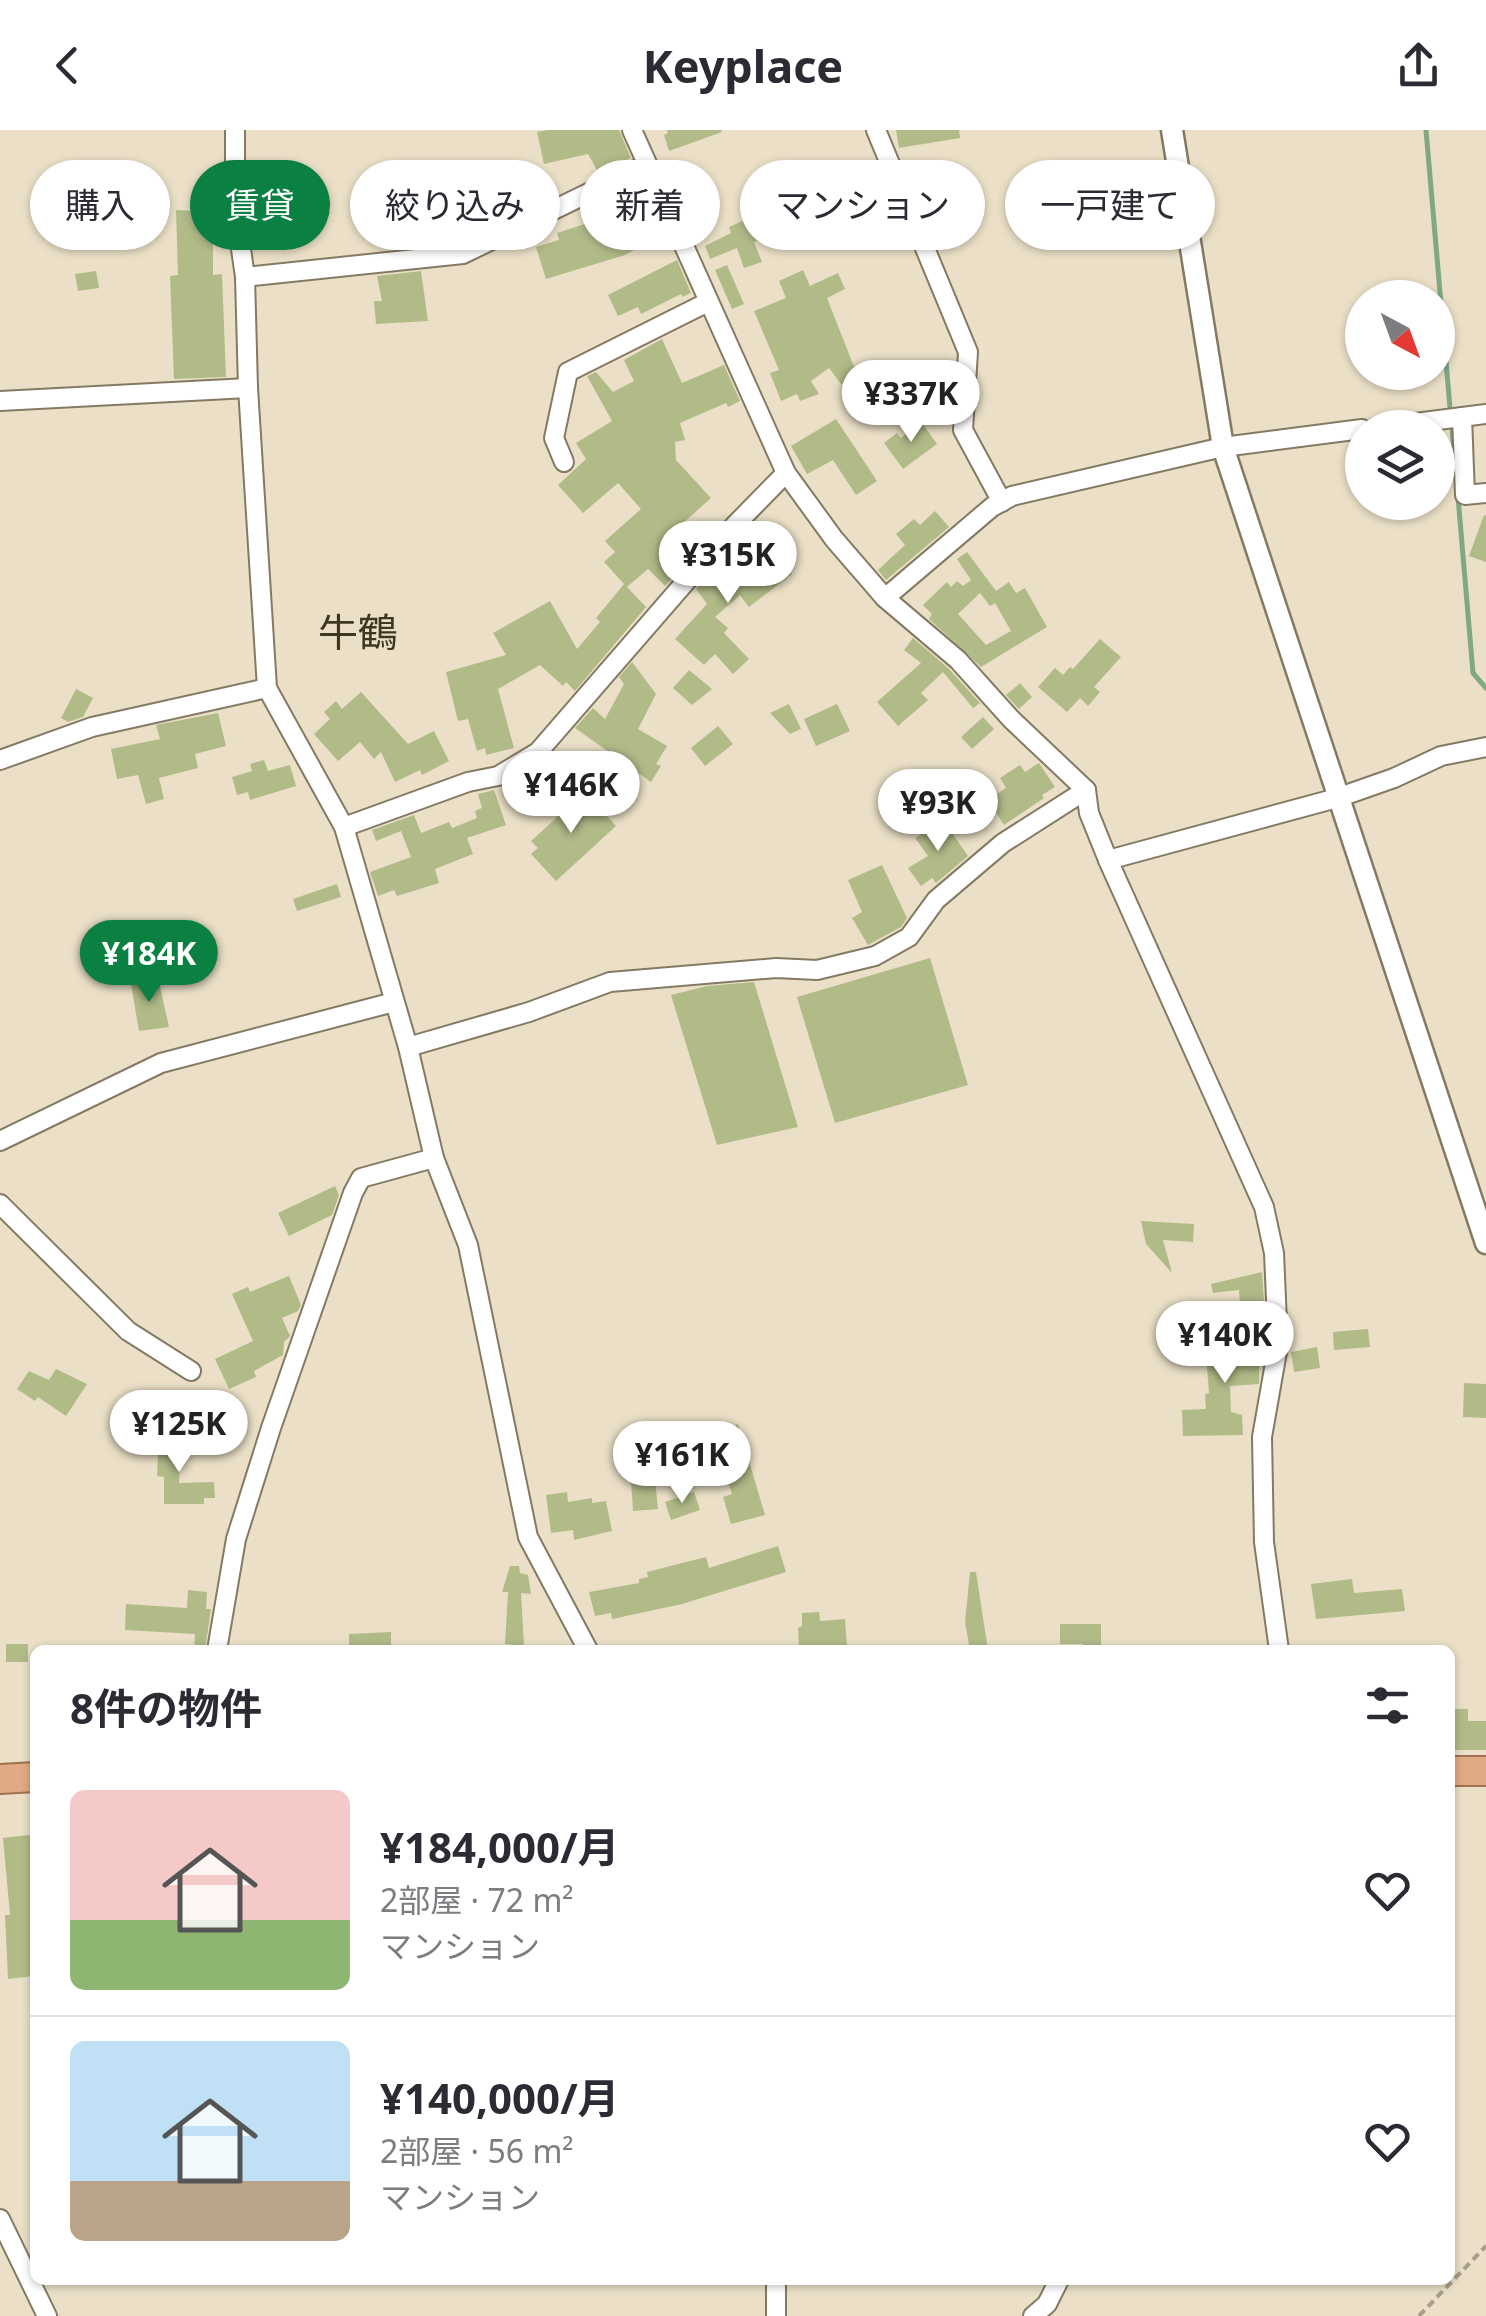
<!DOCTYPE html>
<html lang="ja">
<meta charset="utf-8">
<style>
body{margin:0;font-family:"Noto Sans","Noto Sans JP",sans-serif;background:#f7f7f7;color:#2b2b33;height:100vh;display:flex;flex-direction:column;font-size:38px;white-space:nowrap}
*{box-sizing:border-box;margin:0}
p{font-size:32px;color:#7c7c81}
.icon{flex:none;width:55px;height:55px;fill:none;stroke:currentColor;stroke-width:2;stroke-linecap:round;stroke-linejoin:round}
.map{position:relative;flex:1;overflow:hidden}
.side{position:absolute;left:30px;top:1515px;width:1425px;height:640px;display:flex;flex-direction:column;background:#fff;border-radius:15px;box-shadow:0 2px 8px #0004}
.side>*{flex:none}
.hud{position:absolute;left:30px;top:30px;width:1428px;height:90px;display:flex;gap:20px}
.needle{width:65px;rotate:139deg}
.fabs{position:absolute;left:1345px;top:150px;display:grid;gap:20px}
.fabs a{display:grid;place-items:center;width:110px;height:110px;border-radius:50%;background:#fff;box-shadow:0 2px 8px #0004;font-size:50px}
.price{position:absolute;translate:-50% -85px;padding:0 22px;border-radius:35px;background:#fff;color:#222;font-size:32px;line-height:65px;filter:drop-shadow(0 2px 5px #0008)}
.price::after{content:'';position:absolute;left:50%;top:60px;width:30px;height:22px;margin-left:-15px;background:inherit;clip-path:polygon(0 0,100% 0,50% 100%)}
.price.active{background:#0b8043;color:#fff}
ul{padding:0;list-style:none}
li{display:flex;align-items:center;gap:30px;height:250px;padding:0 40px}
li+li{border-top:2px solid #e1e1e2}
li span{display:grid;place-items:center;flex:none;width:280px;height:200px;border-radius:15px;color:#555}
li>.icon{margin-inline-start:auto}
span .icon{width:120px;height:120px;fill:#fffc;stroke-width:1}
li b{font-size:42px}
h2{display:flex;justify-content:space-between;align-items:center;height:120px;padding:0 40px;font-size:42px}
.pill{padding:0 35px;border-radius:45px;background:#fff;box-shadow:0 2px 8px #0004;font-size:35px;line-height:90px}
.pill.active{background:#0b8043;color:#fff}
header{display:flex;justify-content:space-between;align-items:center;height:130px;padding:0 40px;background:#fff;font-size:45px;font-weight:700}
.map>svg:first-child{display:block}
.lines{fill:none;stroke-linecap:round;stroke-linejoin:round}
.stream{stroke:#7fa883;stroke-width:5}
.building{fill:#b1bb88;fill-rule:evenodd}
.minor-casing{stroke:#847a63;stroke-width:22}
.tertiary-casing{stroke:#847a63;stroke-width:25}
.trunk-casing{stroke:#9f724f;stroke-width:32}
.path{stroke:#a69d8a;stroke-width:4;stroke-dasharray:8 5;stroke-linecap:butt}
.minor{stroke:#fff;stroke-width:18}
.tertiary{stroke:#fff;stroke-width:20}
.trunk{stroke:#e0ab84;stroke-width:28}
.labels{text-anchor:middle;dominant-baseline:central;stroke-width:9;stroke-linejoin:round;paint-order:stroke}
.quarter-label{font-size:40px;fill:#403723;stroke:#ebe0c7}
</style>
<header><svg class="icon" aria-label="back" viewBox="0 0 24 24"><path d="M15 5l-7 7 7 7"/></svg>Keyplace<svg class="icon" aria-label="share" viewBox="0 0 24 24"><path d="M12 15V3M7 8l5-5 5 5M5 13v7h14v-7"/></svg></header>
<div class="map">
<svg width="1486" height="2186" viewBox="0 0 1486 2186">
<rect width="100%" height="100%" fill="#ebe0c7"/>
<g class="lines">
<g class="stream">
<polyline points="1426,0 1450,278"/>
<polyline points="1452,299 1456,341"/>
<polyline points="1458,367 1473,543 1486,558"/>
</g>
</g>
<g class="building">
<polygon points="548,0 619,0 631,28 599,44 588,24 544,34 537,2"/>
<polygon points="667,0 721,0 722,2 669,21 664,5 668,3"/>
<polygon points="896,0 959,0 960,8 899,18"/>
<polygon points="394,50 399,78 389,80 391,87 372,91 365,56"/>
<polygon points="799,62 810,93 754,112 762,132 744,138 737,118 710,129 705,116 731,103 729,97 747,89 745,82"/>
<polygon points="611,66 625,107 653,92 660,106 625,125 546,149 536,117 559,110 557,103 591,92 586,78"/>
<polygon points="448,70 452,110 430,112 428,90 422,90 420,72"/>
<polygon points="176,80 213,82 213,145 222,144 226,247 174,249 170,146 178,145"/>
<polygon points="677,130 691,163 682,167 681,164 641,184 638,177 618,186 608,165"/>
<polygon points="727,135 744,174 732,179 715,140"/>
<polygon points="803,140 810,156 838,143 845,159 827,168 858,247 841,254 829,238 811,251 819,264 800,271 797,264 781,271 770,243 779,240 754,181 786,168 779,151"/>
<polygon points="96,141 99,158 78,161 75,144"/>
<polygon points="421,141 428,191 376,194 374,171 382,171 377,146"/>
<polygon points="662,209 682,253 724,235 740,271 728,277 726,273 680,293 685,310 675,312 676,330 711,368 663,411 684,435 665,456 648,439 627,457 646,477 575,561 566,552 563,556 540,535 498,559 514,618 486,625 485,618 477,621 468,589 458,591 446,542 506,525 493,503 550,471 577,519 600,492 596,488 624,454 604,432 615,422 605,411 641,379 618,353 583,383 558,355 586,329 576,313 612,291 587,246 596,242 613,262 634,251 624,230"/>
<polygon points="941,240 952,266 947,268 952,283 935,292 917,251"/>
<polygon points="836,289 877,351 856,365 833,330 807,344 791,316"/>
<polygon points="922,293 937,314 903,339 884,313 897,303 901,308"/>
<polygon points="935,381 949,397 886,450 878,440 905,415 896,404 914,389 920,395"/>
<polygon points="1484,385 1486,386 1486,432 1469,426"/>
<polygon points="745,412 758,445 780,428 792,444 749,477 740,465 715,487 728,498 724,503 749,529 733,544 715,524 704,535 675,509 707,474 696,459 708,445 734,426 732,417"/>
<path d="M967,422l29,39 13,-9 7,11 9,-5 22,39 -66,40 -52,-48 3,-5 -9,-9 24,-23 4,5 6,-6 6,5 8,-6 -14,-21zM980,463l10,13 5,-3 16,28 -25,14 -28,-31z"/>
<polygon points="913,508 949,539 980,573 973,578 943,542 921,563 928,570 898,596 877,572 921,533 904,520"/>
<polygon points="1100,509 1121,527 1094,557 1100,562 1088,576 1080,568 1067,582 1038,557 1055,538 1063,545 1070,537 1073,539"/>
<polygon points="632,532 656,564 638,599 667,616 656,634 661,636 651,652 575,598 593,578 605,589 624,554 619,547"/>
<polygon points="689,540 712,559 692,575 673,558"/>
<polygon points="1020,553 1032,567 1019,579 1006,565"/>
<polygon points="76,559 93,568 83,587 68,592 61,588"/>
<polygon points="361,562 408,614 434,601 449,631 422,645 420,640 395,652 381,622 374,629 360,612 338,631 314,604 330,589 324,582 336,571 342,579"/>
<polygon points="789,574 801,599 790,604 770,583"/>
<polygon points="837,574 850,601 816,616 804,589"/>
<polygon points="218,583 226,616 195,624 198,638 159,648 164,669 146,674 138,645 117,649 111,619 160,609 156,595"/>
<polygon points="983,587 994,599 972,619 961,607"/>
<polygon points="718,596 733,614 705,636 691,618"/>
<polygon points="264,630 268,641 290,635 296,656 250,670 248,662 237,665 232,647 252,641 250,634"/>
<polygon points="1039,633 1055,657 1042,665 1044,668 1004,695 988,670 1006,658 1000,648 1020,635 1025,642"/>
<polygon points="494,660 506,695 467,708 473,724 435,739 439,753 397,766 394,760 378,766 370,742 411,727 401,701 376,711 372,700 414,685 421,703 449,692 452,698 477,688 475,681 482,678 478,664"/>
<polygon points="585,662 616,696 556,751 531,724 538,718 531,711"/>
<polygon points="943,690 968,726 936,753 932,748 921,756 908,738 928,726 915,708"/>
<polygon points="882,735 907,788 901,797 868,815 852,788 862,782 848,750"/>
<polygon points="337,754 341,767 297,781 293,769"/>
<polygon points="930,828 968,955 835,993 797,867"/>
<polygon points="158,848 169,897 139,901 131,854"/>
<polygon points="754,852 798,997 717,1015 671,865 707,856"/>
<polygon points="335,1056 339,1065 332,1085 289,1106 278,1083"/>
<polygon points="1141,1091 1194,1094 1193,1112 1163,1110 1172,1143 1146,1114"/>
<polygon points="1262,1142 1264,1172 1240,1174 1239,1160 1213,1163 1211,1154"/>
<polygon points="289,1146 301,1175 298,1181 282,1188 290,1206 284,1212 283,1225 254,1241 256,1247 229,1259 215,1229 253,1211 232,1164 248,1157 250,1162"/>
<polygon points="1198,1189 1198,1208 1174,1209 1174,1190"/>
<polygon points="1368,1199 1370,1217 1334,1220 1333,1202"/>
<polygon points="1239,1208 1265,1209 1265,1215 1263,1229 1259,1229 1259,1254 1230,1256 1231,1282 1242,1285 1243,1305 1183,1306 1182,1280 1206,1279 1205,1264 1209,1263 1205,1211"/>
<polygon points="1317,1217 1320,1238 1294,1242 1291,1222"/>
<polygon points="56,1239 87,1254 66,1286 38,1267 35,1271 17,1259 29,1241 49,1250"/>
<polygon points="1464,1253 1486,1254 1486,1288 1463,1287"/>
<polygon points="738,1294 765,1385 731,1394 723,1367 732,1364 711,1304"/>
<polygon points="691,1303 698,1321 674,1330 667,1312"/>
<polygon points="159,1304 182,1305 179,1353 214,1352 215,1368 204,1368 204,1374 164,1374 164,1347 157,1346"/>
<polygon points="655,1350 658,1379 633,1381 631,1352"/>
<polygon points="567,1362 568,1372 592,1368 592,1373 606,1371 612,1401 574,1410 573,1400 551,1403 546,1365"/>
<polygon points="694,1362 700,1380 671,1390 665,1372"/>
<polygon points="778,1416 786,1442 682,1474 612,1489 611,1483 595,1486 589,1462 639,1453 639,1449 648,1447 647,1442 706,1427 709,1438"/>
<polygon points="510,1436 519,1436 520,1443 528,1445 531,1464 521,1463 524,1516 505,1514 508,1462 502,1462"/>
<polygon points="970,1442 976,1442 988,1520 970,1520 965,1492"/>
<polygon points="1352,1449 1354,1463 1402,1459 1405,1481 1316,1489 1311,1454"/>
<polygon points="188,1460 207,1462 206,1479 211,1479 205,1520 194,1520 195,1504 125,1500 126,1474 187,1478"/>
<polygon points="819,1482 820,1491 845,1489 847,1517 799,1520 798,1498 802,1496 802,1483"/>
<polygon points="1060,1494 1101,1494 1101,1520 1083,1520 1083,1514 1060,1514"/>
<polygon points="391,1502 391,1520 349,1520 349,1504"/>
<rect x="6" y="1514" width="22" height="18"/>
<polygon points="1450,1579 1468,1579 1468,1591 1486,1591 1486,1620 1450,1620"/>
<polygon points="28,1705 35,1706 35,1846 8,1849 5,1785 10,1785 3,1708"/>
</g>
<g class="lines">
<g class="minor-casing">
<g id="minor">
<polyline points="235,0 235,77 245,147 248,258 267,558 344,697 408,917 434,1028 468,1115 528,1407 588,1520"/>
<polyline points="632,0 786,343 834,409 885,468 958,530 1011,589 1086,660 1089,683 1108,730 1264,1077 1274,1123 1278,1216 1262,1307 1264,1412 1279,1520"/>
<polyline points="876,0 968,222 963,300 1002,372"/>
<polyline points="245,147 463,124 646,35"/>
<polyline points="0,271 248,258"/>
<polyline points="1462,287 1465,365 1486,363"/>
<polyline points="1376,298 1486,284"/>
<polyline points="564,332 554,308 568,242 708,172"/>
<polyline points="885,468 992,377 1012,366 1223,317 1362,299"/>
<polyline points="0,630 92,597 267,558"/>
<polyline points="344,697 468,652 498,646 538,622 734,396 786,343"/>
<polyline points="1108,730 1337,668 1394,648 1441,626 1486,617"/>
<polyline points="408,917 529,882 610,852 776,838 817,840 875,826 909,807 936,770 1003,713 1086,660"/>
<polyline points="0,1011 161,933 394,872"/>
<polyline points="0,1074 128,1201 191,1241"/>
<polyline points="217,1520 236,1409 271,1298 353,1063 361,1048 434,1028"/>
<polyline points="0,2089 47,2186"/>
<polyline points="776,2150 776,2186"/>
<polyline points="1033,2186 1047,2174 1059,2150"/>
</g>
</g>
<g class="tertiary-casing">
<polyline id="tertiary" points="1172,0 1223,317 1486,1113"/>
</g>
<g class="trunk-casing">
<g id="trunk">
<polyline points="1450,1641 1486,1641"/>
<polyline points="0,1649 35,1647"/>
</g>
</g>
<polyline class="path" points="1419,2186 1486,2116"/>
<use href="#minor" class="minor"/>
<use href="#tertiary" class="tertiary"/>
<use href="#trunk" class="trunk"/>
</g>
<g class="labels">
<g class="quarter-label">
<text x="358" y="501">牛鶴</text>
</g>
</g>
</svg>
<div class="fabs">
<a><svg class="needle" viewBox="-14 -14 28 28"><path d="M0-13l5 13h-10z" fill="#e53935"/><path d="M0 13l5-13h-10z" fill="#7c7c81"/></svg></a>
<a><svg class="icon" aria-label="layers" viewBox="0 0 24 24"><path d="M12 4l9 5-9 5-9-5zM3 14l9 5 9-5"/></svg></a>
</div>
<b class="price" style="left:911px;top:315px">¥337K</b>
<b class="price" style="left:728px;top:476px">¥315K</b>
<b class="price" style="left:571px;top:706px">¥146K</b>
<b class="price" style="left:938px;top:724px">¥93K</b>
<b class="price active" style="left:149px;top:875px">¥184K</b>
<b class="price" style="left:1225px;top:1256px">¥140K</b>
<b class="price" style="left:179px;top:1345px">¥125K</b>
<b class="price" style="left:682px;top:1376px">¥161K</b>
<div class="hud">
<a class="pill">購入</a>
<a class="pill active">賃貸</a>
<a class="pill">絞り込み</a>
<a class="pill">新着</a>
<a class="pill">マンション</a>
<a class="pill">一戸建て</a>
</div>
<section class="side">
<h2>8件の物件<svg class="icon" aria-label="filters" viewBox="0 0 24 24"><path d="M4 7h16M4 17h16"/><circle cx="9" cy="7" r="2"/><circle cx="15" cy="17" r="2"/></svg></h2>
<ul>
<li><span style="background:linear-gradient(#f6c9c9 65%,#8fb573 0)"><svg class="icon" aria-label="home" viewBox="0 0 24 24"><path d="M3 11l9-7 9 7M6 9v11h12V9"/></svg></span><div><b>¥184,000/月</b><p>2部屋 · 72 m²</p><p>マンション</p></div><svg class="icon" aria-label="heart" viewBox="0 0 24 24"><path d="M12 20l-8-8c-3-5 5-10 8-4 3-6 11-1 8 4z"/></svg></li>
<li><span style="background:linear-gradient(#bfe0f5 70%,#b9a48a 0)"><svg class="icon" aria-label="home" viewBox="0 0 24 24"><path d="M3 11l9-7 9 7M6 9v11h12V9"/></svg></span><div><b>¥140,000/月</b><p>2部屋 · 56 m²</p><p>マンション</p></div><svg class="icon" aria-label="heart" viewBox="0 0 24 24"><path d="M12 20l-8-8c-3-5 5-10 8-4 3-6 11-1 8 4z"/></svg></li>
</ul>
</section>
</div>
